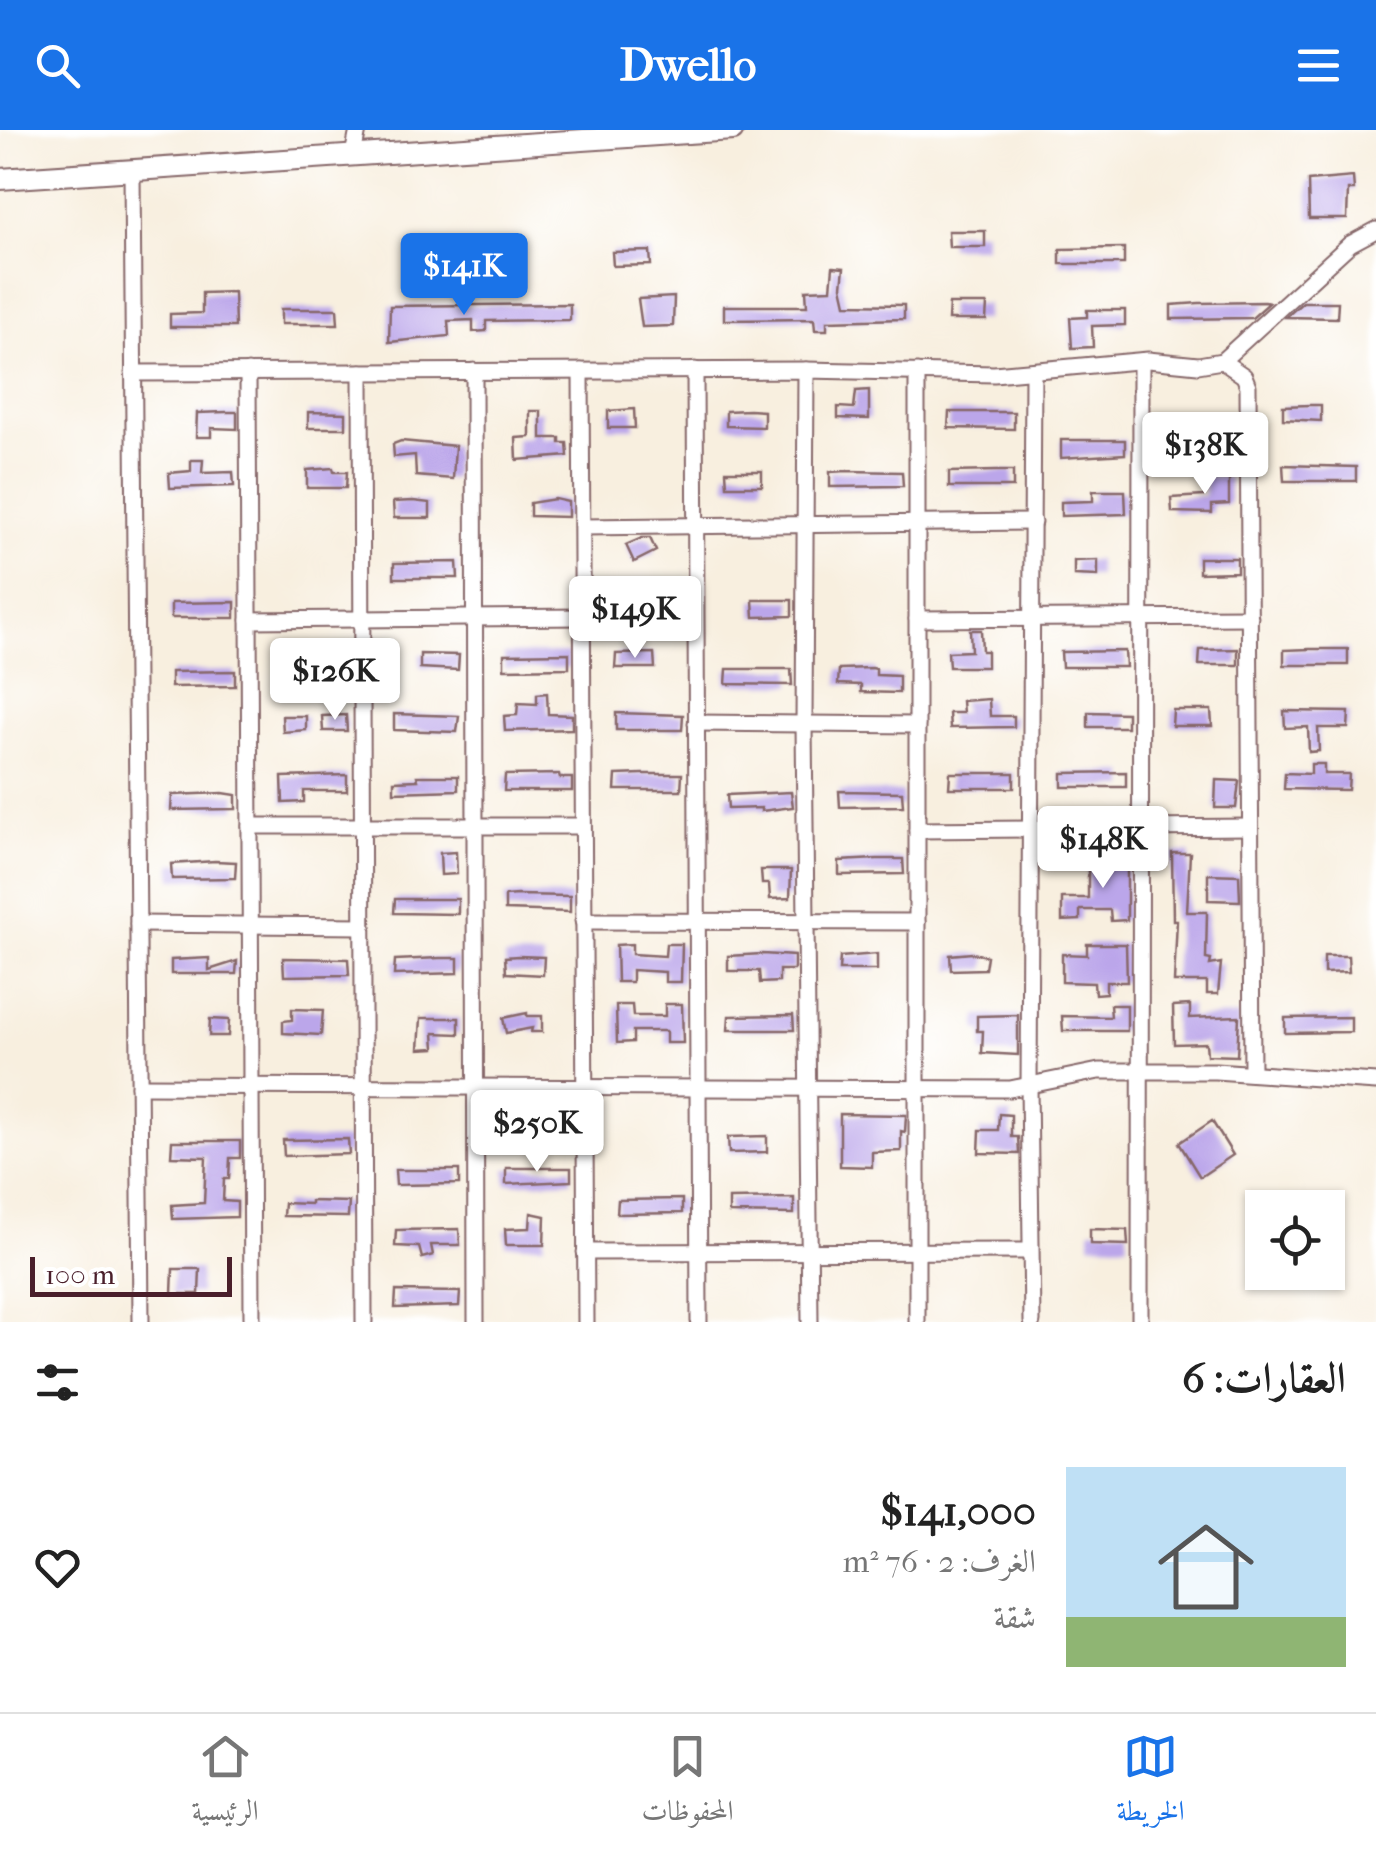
<!DOCTYPE html>
<html lang="ar">
<meta charset="utf-8">
<style>
body{margin:0;font-family:"IM FELL French Canon",Amiri,serif;background:#f2f2f2;color:#222;direction:rtl;height:100vh;display:flex;flex-direction:column;font-size:38px;white-space:nowrap}
*{box-sizing:border-box;margin:0}
p{font-size:32px;color:#767676}
.icon{flex:none;width:55px;height:55px;fill:none;stroke:currentColor;stroke-width:2;stroke-linecap:round;stroke-linejoin:round}
.map{position:relative;height:1192px;overflow:hidden;direction:ltr}
.details{display:flex;flex-direction:column;background:#fff;flex:1}
.details>*{flex:none}
.tools{position:absolute;left:1245px;top:1060px;display:grid;gap:20px}
.tools a{display:grid;place-items:center;width:100px;height:100px;border-radius:0px;background:#fff;box-shadow:0 2px 8px #0004;font-size:50px}
.scale{position:absolute;left:30px;bottom:25px;width:202px;box-sizing:border-box;padding-left:10px;border:5px solid #4a1f2b;border-top:0;font-size:28px;line-height:35px;white-space:nowrap;color:#4a1f2b;-webkit-text-stroke:8px #fff;paint-order:stroke}
.price{position:absolute;translate:-50% -85px;padding:0 22px;border-radius:10px;background:#fff;color:#222;font-size:32px;line-height:65px;filter:drop-shadow(0 2px 5px #0008)}
.price::after{content:'';position:absolute;left:50%;top:60px;width:30px;height:22px;margin-left:-15px;background:inherit;clip-path:polygon(0 0,100% 0,50% 100%)}
.price.selected{background:#1a73e8;color:#fff}
ul{padding:0;list-style:none}
li{display:flex;align-items:center;gap:30px;height:250px;padding:0 30px}
li+li{border-top:2px solid #e0e0e0}
li span{display:grid;place-items:center;flex:none;width:280px;height:200px;border-radius:0px;color:#555}
li>.icon{margin-inline-start:auto}
span .icon{width:120px;height:120px;fill:#fffc;stroke-width:1}
li b{font-size:42px}
h2{display:flex;justify-content:space-between;align-items:center;height:120px;padding:0 30px;font-size:42px}
header{display:flex;justify-content:space-between;align-items:center;height:130px;padding:0 30px;background:#1a73e8;color:#fff;font-size:45px;font-weight:700}
.tab-bar{display:flex;justify-content:space-around;align-items:center;height:140px;border-top:2px solid #e0e0e0;background:#fff;font-size:28px;color:#767676}
.tab-bar a{display:grid;justify-items:center;gap:5px}
.tab-bar .selected{color:#1a73e8}
.map>svg:first-child{display:block}
.building{fill:#bba6ea}
.lines{fill:none;stroke-linecap:round;stroke-linejoin:round}
.minor-casing{stroke:#87686a;stroke-width:19}
.secondary-casing{stroke:#87686a;stroke-width:24}
.minor{stroke:#fff;stroke-width:15}
.secondary{stroke:#fff;stroke-width:20}
</style>
<header><svg class="icon" aria-label="menu" viewBox="0 0 24 24"><path d="M4 6h16M4 12h16M4 18h16"/></svg>Dwello<svg class="icon" aria-label="search" viewBox="0 0 24 24"><circle cx="10" cy="10" r="6"/><path d="M15 15l6 6"/></svg></header>
<div class="map">
<svg width="1376" height="1192" viewBox="0 0 1376 1192">
<rect width="100%" height="100%" fill="#fff"/>
<filter id="ink" filterUnits="userSpaceOnUse"><feTurbulence type="fractalNoise" baseFrequency=".01" numOctaves="2"/><feDisplacementMap in="SourceGraphic" scale="20" xChannelSelector="R" yChannelSelector="G"/><feConvolveMatrix kernelMatrix="1 2 1 2 8 2 1 2 1" color-interpolation-filters="sRGB"/></filter>
<filter id="wash" filterUnits="userSpaceOnUse"><feTurbulence type="fractalNoise" baseFrequency=".0048" numOctaves="4" result="noise"/><feDisplacementMap in="SourceGraphic" scale="40" xChannelSelector="R" yChannelSelector="G"/><feGaussianBlur stdDeviation="2.25" result="paint"/><feColorMatrix in="noise" values="0 0 0 0 0 0 0 0 0 0 0 0 0 0 0 0 0 1.4 0 .05"/><feComposite in="paint" operator="in"/></filter>
<g filter="url(#wash)">
<rect width="100%" height="100%" fill="#f8efdf"/>
<g id="blocks">
<g class="building">
<polygon points="1353,47 1354,60 1348,60 1347,89 1309,89 1308,51"/>
<polygon points="948,101 985,101 985,117 949,117"/>
<polygon points="1124,118 1124,134 1060,134 1060,119"/>
<polygon points="650,121 651,135 613,136 612,122"/>
<polygon points="833,137 844,138 842,156 846,174 904,175 904,189 827,191 827,200 815,200 814,189 724,190 724,176 807,176 806,160 831,159"/>
<polygon points="234,162 235,197 170,197 170,184 202,183 202,163"/>
<polygon points="674,167 673,196 642,197 638,169"/>
<polygon points="1303,172 1338,172 1337,188 1286,187"/>
<polygon points="1199,173 1265,172 1269,173 1252,188 1171,189 1171,175"/>
<polygon points="570,174 570,190 486,191 486,201 473,202 473,190 448,191 449,206 389,212 390,176"/>
<polygon points="949,174 987,174 986,190 948,190"/>
<polygon points="281,179 337,179 338,194 281,194"/>
<polygon points="1087,180 1125,180 1125,195 1092,196 1093,217 1072,218 1070,188 1087,187"/>
<polygon points="869,260 869,289 838,288 838,277 854,278 856,261"/>
<polygon points="1310,275 1321,275 1321,291 1283,289 1283,276"/>
<polygon points="634,279 635,298 608,298 608,281"/>
<polygon points="749,280 764,281 764,297 726,296 726,281"/>
<polygon points="530,281 541,281 541,308 560,308 560,313 567,313 568,326 517,330 516,308 530,307"/>
<polygon points="226,282 237,282 237,299 211,298 211,307 196,307 197,283"/>
<polygon points="308,282 346,283 346,298 308,298"/>
<polygon points="949,282 1014,282 1014,299 948,298"/>
<polygon points="1172,308 1210,308 1210,324 1171,323"/>
<polygon points="1061,310 1125,310 1125,324 1061,328"/>
<polygon points="401,311 455,316 453,349 416,346 415,325 394,327 393,314"/>
<polygon points="191,330 203,330 202,343 233,342 234,356 170,358 169,343 191,341"/>
<polygon points="1283,335 1356,337 1356,351 1284,351"/>
<polygon points="333,338 334,342 347,342 346,358 307,358 307,340"/>
<polygon points="726,341 762,341 762,356 727,356"/>
<polygon points="847,341 902,342 903,356 830,357 830,342"/>
<polygon points="996,341 1013,341 1013,357 949,357 949,342"/>
<polygon points="1205,346 1229,348 1229,374 1212,375 1212,383 1172,382 1171,368 1204,366"/>
<polygon points="1093,361 1125,361 1126,384 1061,386 1061,372 1093,371"/>
<polygon points="555,369 568,372 568,387 530,386 530,373"/>
<polygon points="413,371 430,373 430,388 394,388 393,372"/>
<polygon points="642,408 650,408 656,421 634,432 626,415"/>
<polygon points="1199,428 1237,428 1237,442 1199,443"/>
<polygon points="1098,430 1098,446 1074,445 1074,431"/>
<polygon points="457,432 458,448 394,448 394,433"/>
<polygon points="753,470 792,470 792,486 754,487"/>
<polygon points="235,472 235,488 171,488 171,473"/>
<polygon points="970,500 981,500 982,521 987,521 987,537 949,537 948,522 971,521"/>
<polygon points="1238,519 1238,535 1199,535 1200,520"/>
<polygon points="1310,519 1348,519 1348,535 1284,535 1284,520"/>
<polygon points="333,521 333,524 347,525 346,540 321,539 319,522"/>
<polygon points="1125,521 1126,537 1062,537 1061,522"/>
<polygon points="569,523 569,538 504,539 504,524"/>
<polygon points="654,523 655,538 615,538 616,524"/>
<polygon points="282,524 303,525 303,541 281,539"/>
<polygon points="420,524 459,525 458,540 420,538"/>
<polygon points="872,538 876,539 876,545 899,546 899,563 861,562 861,555 838,554 839,539"/>
<polygon points="727,539 791,539 792,555 726,554"/>
<polygon points="235,541 235,556 171,557 171,542"/>
<polygon points="547,563 548,584 572,585 572,599 505,601 504,586 517,585 518,573 537,574 537,564"/>
<polygon points="989,569 990,586 1014,586 1014,597 950,598 949,583 963,583 962,571"/>
<polygon points="1173,580 1211,580 1212,596 1172,596"/>
<polygon points="1284,581 1349,582 1348,598 1318,598 1319,621 1309,622 1308,597 1285,598"/>
<polygon points="1088,582 1127,583 1127,597 1088,597"/>
<polygon points="616,583 683,585 682,600 616,600"/>
<polygon points="394,584 459,586 457,602 394,600"/>
<polygon points="346,585 347,601 323,601 322,586"/>
<polygon points="282,586 306,586 306,600 283,602"/>
<polygon points="1311,634 1324,634 1324,644 1349,644 1348,660 1284,659 1285,643 1311,644"/>
<polygon points="1126,642 1126,657 1062,657 1062,643"/>
<polygon points="950,643 1014,643 1014,658 949,658"/>
<polygon points="559,644 560,648 572,648 572,661 504,661 505,645"/>
<polygon points="642,644 682,644 681,660 615,660 616,645"/>
<polygon points="347,645 347,661 304,661 304,672 283,673 282,647"/>
<polygon points="417,646 458,646 458,660 394,662 394,651 418,650"/>
<polygon points="1216,650 1239,651 1236,678 1215,678"/>
<polygon points="839,661 902,662 903,676 840,677"/>
<polygon points="791,662 793,677 761,681 761,678 728,679 727,665"/>
<polygon points="223,663 236,665 236,679 171,680 172,665"/>
<polygon points="456,722 457,744 441,745 440,723"/>
<polygon points="1110,722 1127,723 1127,790 1111,791 1110,780 1080,780 1080,790 1062,791 1062,768 1088,768 1088,734 1110,733"/>
<polygon points="1172,723 1190,723 1187,782 1207,782 1206,829 1211,830 1210,835 1221,833 1218,864 1207,864 1207,852 1174,852 1177,790 1173,790"/>
<polygon points="877,729 903,729 904,744 839,745 839,731"/>
<polygon points="215,731 236,732 235,748 172,749 171,734"/>
<polygon points="761,740 791,740 790,768 770,769 769,754 762,754"/>
<polygon points="1208,744 1239,745 1240,771 1208,770"/>
<polygon points="517,765 570,766 570,782 505,780 505,766"/>
<polygon points="395,769 458,769 458,784 394,783"/>
<polygon points="632,814 632,824 665,826 666,814 682,814 681,852 665,852 665,842 632,840 632,852 617,852 616,815"/>
<polygon points="1087,814 1126,814 1127,852 1106,852 1106,863 1095,864 1094,853 1062,852 1062,824 1087,825"/>
<polygon points="972,823 987,826 985,839 951,840 950,825"/>
<polygon points="762,824 794,826 794,840 779,840 779,852 760,853 759,841 728,841 728,826"/>
<polygon points="877,824 877,840 839,840 840,827"/>
<polygon points="518,826 544,827 543,845 506,843 505,827"/>
<polygon points="1324,826 1348,826 1349,842 1324,843"/>
<polygon points="209,828 209,840 237,831 236,844 171,844 171,830"/>
<polygon points="283,828 348,829 349,845 284,846"/>
<polygon points="440,828 458,828 458,843 394,845 395,830"/>
<polygon points="665,874 682,874 683,913 666,913 666,901 633,901 633,912 617,913 616,875 632,875 633,886 665,886"/>
<polygon points="1110,875 1127,875 1127,901 1063,901 1062,886 1111,887"/>
<polygon points="1190,875 1190,888 1239,886 1237,926 1207,925 1206,913 1174,914 1173,876"/>
<polygon points="292,879 323,880 321,905 283,903 283,891 292,890"/>
<polygon points="527,883 527,886 542,886 542,902 531,902 532,898 506,903 503,888"/>
<polygon points="793,885 794,900 728,900 729,886"/>
<polygon points="1018,885 1018,925 982,923 983,901 977,901 977,886"/>
<polygon points="1351,887 1351,902 1285,903 1285,888"/>
<polygon points="421,888 459,888 459,904 434,903 435,918 419,919"/>
<polygon points="210,889 229,890 228,906 209,906"/>
<polygon points="840,984 906,985 905,1002 901,1001 901,1021 872,1022 872,1037 840,1036"/>
<polygon points="999,984 1011,985 1011,1007 1018,1007 1019,1024 979,1023 980,1000 998,1000"/>
<polygon points="1212,991 1233,1025 1200,1047 1179,1013"/>
<polygon points="767,1006 767,1022 729,1023 728,1007"/>
<polygon points="348,1009 349,1024 284,1026 283,1010"/>
<polygon points="172,1011 240,1011 240,1028 230,1028 229,1049 224,1049 223,1071 237,1072 237,1087 173,1089 172,1075 204,1073 206,1027 171,1026"/>
<polygon points="506,1038 571,1038 571,1051 506,1054"/>
<polygon points="395,1040 459,1040 459,1054 396,1055"/>
<polygon points="794,1068 794,1084 729,1083 729,1069"/>
<polygon points="682,1069 682,1083 617,1084 618,1070"/>
<polygon points="311,1071 349,1072 348,1087 283,1086 284,1073 311,1074"/>
<polygon points="531,1083 545,1086 544,1115 506,1115 505,1099 530,1098"/>
<polygon points="459,1099 460,1115 431,1115 433,1125 422,1128 419,1117 395,1116 396,1100"/>
<polygon points="1090,1099 1127,1100 1128,1115 1090,1114"/>
<polygon points="173,1139 200,1139 199,1164 172,1164"/>
<polygon points="396,1161 460,1162 459,1176 395,1178"/>
</g>
</g>
</g>
<g filter="url(#ink)">
<use href="#blocks" fill-opacity="0" stroke="#87686a" stroke-width="2.5"/>
<g class="lines">
<g class="minor-casing">
<g id="minor">
<polyline points="353,25 358,0"/>
<polyline points="132,42 141,1192"/>
<polyline points="1222,231 1244,246 1248,256 1252,943"/>
<polyline points="695,240 699,1192"/>
<polyline points="806,240 804,594 810,1192"/>
<polyline points="474,241 476,1192"/>
<polyline points="581,241 586,1192"/>
<polyline points="248,242 252,1192"/>
<polyline points="361,242 364,1192"/>
<polyline points="917,242 917,1192"/>
<polyline points="133,243 806,240 994,244 1148,230 1198,235 1222,231 1350,114 1376,100"/>
<polyline points="583,397 1033,392"/>
<polyline points="917,489 1250,487"/>
<polyline points="249,490 583,487"/>
<polyline points="696,593 917,595"/>
<polyline points="250,696 582,696"/>
<polyline points="917,700 1250,697"/>
<polyline points="583,791 917,792"/>
<polyline points="138,794 363,796"/>
<polyline points="139,956 1010,959 1099,941 1215,941 1376,952"/>
<polyline points="585,1122 1030,1121"/>
<polyline points="1032,1192 1029,956 1033,241"/>
<polyline points="1140,1192 1141,231"/>
</g>
</g>
<g class="secondary-casing">
<polyline id="secondary" points="0,49 733,0"/>
</g>
<use href="#minor" class="minor"/>
<use href="#secondary" class="secondary"/>
</g>
</g>
</svg>
<div class="tools">
<a><svg class="icon" aria-label="locate" viewBox="0 0 24 24"><circle cx="12" cy="12" r="6"/><path d="M12 2v4M12 18v4M2 12h4M18 12h4"/></svg></a>
</div>
<div class="scale">100 m</div>
<b class="price selected" style="left:464px;top:188px">$141K</b>
<b class="price" style="left:1205px;top:367px">$138K</b>
<b class="price" style="left:635px;top:531px">$149K</b>
<b class="price" style="left:335px;top:593px">$126K</b>
<b class="price" style="left:1103px;top:761px">$148K</b>
<b class="price" style="left:537px;top:1045px">$250K</b>
</div>
<section class="details">
<h2>العقارات: 6<svg class="icon" aria-label="filters" viewBox="0 0 24 24"><path d="M4 7h16M4 17h16"/><circle cx="9" cy="7" r="2"/><circle cx="15" cy="17" r="2"/></svg></h2>
<ul>
<li><span style="background:linear-gradient(#bfe0f5 75%,#8fb573 0)"><svg class="icon" aria-label="home" viewBox="0 0 24 24"><path d="M3 11l9-7 9 7M6 9v11h12V9"/></svg></span><div><b>$141,000</b><p>الغرف: 2 · 76 m²</p><p>شقة</p></div><svg class="icon" aria-label="heart" viewBox="0 0 24 24"><path d="M12 20l-8-8c-3-5 5-10 8-4 3-6 11-1 8 4z"/></svg></li>
</ul>
</section>
<nav class="tab-bar">
<a class="selected"><svg class="icon" aria-label="map" viewBox="0 0 24 24"><path d="M3 6l6-2 6 2 6-2v14l-6 2-6-2-6 2zM9 4v14M15 6v14"/></svg>الخريطة</a>
<a><svg class="icon" aria-label="saved" viewBox="0 0 24 24"><path d="M7 4h10v16l-5-4-5 4z"/></svg>المحفوظات</a>
<a><svg class="icon" aria-label="home" viewBox="0 0 24 24"><path d="M3 11l9-7 9 7M6 9v11h12V9"/></svg>الرئيسية</a>
</nav>
